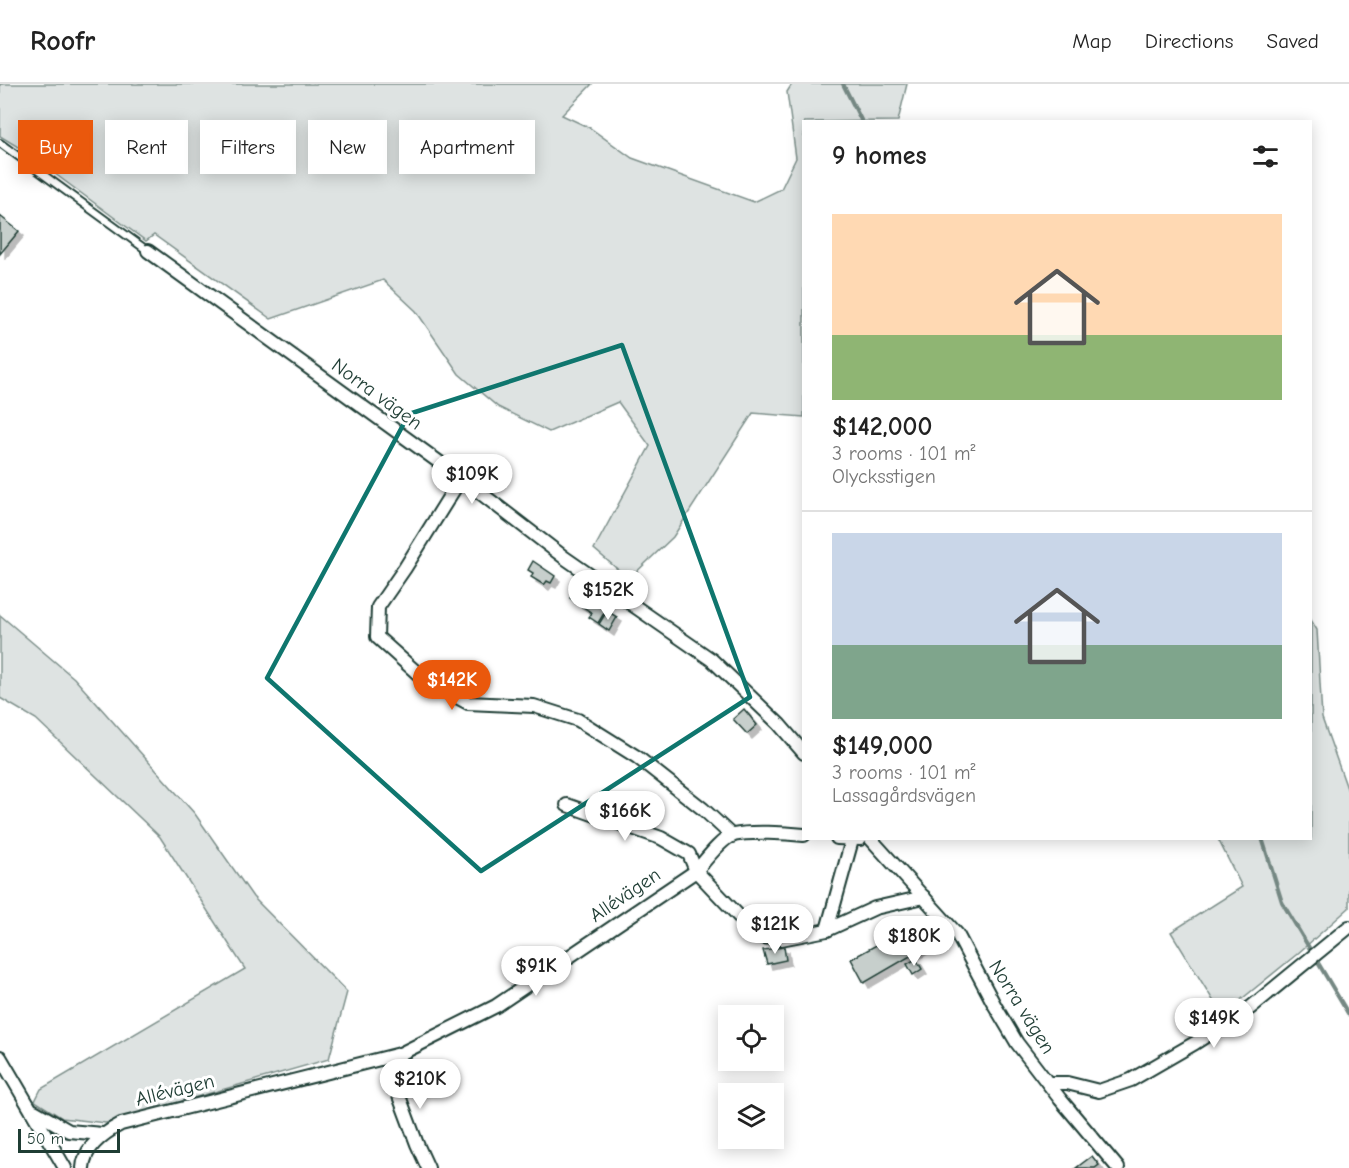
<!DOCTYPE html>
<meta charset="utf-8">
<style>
body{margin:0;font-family:"Comic Neue",sans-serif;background:#f6f6f6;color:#222;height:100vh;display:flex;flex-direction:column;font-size:22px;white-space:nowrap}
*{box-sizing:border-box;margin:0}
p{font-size:20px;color:#767676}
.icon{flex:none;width:33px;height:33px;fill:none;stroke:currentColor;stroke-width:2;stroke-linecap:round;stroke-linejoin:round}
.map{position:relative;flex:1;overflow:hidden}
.drawer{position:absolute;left:802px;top:36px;width:510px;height:720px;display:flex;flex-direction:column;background:#fff;border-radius:0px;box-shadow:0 3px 15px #0003}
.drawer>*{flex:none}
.top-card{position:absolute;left:18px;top:36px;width:570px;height:54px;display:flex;gap:12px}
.fabs{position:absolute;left:718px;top:921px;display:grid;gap:12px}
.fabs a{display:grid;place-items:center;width:66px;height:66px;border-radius:0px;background:#fff;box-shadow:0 3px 15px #0003;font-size:30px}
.scale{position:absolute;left:18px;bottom:15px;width:102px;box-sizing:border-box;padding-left:6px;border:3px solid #1f3d34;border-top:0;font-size:16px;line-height:21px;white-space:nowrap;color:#1f3d34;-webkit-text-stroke:4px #fff;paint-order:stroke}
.price{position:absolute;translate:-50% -51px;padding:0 14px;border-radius:21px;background:#fff;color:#222;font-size:20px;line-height:39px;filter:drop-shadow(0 2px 3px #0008)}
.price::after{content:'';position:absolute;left:50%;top:36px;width:18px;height:14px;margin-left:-9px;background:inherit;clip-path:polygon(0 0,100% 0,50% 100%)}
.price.current{background:#ea580c;color:#fff}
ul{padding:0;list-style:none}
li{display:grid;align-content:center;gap:12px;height:318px;padding:0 30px}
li+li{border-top:2px solid #e0e0e0}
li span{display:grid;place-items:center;height:186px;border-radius:0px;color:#555}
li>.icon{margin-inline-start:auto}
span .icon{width:108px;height:108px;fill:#fffc;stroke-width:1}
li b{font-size:26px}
h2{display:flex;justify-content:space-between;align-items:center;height:72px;padding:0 30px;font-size:26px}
.chip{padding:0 21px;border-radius:0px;background:#fff;box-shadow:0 3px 15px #0003;font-size:21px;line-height:54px}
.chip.current{background:#ea580c;color:#fff}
header{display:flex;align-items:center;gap:36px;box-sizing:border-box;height:84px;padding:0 30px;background:#fff;border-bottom:2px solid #e0e0e0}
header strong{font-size:28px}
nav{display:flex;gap:33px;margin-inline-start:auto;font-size:21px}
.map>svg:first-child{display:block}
.green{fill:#dee3e2;stroke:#7e908b;stroke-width:1.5}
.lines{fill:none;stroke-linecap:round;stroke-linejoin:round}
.stream{stroke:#758883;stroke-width:4}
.building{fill:#c7cfcc;stroke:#1f3d34;stroke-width:1.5;filter:url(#shadow)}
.lane-casing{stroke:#1f3d34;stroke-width:10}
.street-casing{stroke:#1f3d34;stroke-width:16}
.lane{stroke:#fff;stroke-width:6}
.street{stroke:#fff;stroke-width:12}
.marked{fill:none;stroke:#0f766e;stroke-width:4.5;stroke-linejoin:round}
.labels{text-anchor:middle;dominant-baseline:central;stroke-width:6;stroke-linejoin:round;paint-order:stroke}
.street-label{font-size:20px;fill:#1f3d34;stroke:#fff}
</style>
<header>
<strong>Roofr</strong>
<nav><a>Map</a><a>Directions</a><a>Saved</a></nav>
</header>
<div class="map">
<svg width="1349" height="1084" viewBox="0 0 1349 1084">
<defs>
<filter id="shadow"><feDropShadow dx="5" dy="5" stdDeviation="0" flood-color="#0004"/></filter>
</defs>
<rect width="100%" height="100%" fill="#fff"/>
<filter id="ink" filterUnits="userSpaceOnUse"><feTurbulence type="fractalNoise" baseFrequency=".0167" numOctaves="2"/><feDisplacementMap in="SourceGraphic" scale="12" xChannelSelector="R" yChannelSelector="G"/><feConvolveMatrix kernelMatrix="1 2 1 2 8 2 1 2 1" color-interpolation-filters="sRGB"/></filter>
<g filter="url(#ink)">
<g class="green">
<polygon points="0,0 592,0 562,31 590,44 632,74 754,118 781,105 796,74 787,8 792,0 907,0 898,37 804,38 804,333 753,329 673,453 629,495 594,465 650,362 618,318 549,348 498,323 459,290 416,227 383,196 271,235 154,151 146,157 20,64 0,52"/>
<polygon points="0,531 74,594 195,730 253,813 347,908 329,975 106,1039 62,1034 35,1017 41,1005 245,885 160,753 36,635 0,614"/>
<polygon points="1311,536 1317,546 1322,634 1349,710 1349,824 1296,871 1222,931 1171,848 1242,803 1218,755 1311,754"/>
</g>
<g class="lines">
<g class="stream">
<polyline points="843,0 862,38"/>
<polyline points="1262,754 1282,818 1349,931"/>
</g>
</g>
<g class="building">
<polygon points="0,132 19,147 0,170"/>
<polygon points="533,477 555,492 551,499 547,497 544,501 531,493 533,489 528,486"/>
<polygon points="576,505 606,526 598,539 589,533 592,529 570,514"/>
<polygon points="607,527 617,533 609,547 599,540"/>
<polygon points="744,625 757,641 747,650 733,635"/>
<polygon points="918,838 931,860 864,899 851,875"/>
<polygon points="784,863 786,876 767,880 763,866"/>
<polygon points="916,875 922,885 913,891 907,880"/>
<polygon points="1092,1072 1099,1081 1095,1084 1076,1084"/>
</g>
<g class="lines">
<g class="lane-casing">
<polyline id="lane" points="0,59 148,167"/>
</g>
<g class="street-casing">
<g id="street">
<polyline points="148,167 461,394 565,474 712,576 779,640 804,669"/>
<polyline points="461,394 405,484 378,523 377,553 425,596 468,619 534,622 578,636 637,673 703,725 732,752"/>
<polyline points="567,721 661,754 689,770 696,787"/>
<polyline points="837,754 860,755"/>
<polyline points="870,754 957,850 995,922 1017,959 1060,1015 1118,1084"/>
<path d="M696,787c8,-9 25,-32 37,-36 17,-4 53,-2 71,0"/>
<polyline points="827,846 852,756"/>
<polyline points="400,970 399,1012 417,1060 428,1084"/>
<polyline points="0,973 65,1084"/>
<polyline points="1048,999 1067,999 1099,1007 1131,996 1195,959 1250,924 1349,843"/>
<polyline points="34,1027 69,1047 102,1050"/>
<path d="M83,1084c1,-21 21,-35 38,-44l279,-70 96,-48 200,-135 55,58 12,8 18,2 46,-9 48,-22 49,-11"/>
</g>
</g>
<use href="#lane" class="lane"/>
<use href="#street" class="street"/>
</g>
</g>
<path class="marked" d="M622,261l128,352 -269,174 -214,-193 142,-264z"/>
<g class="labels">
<g class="street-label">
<text transform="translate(377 310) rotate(36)">Norra vägen</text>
<text transform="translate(625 811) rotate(-34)">Allévägen</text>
<text transform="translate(1022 923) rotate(58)">Norra vägen</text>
<text transform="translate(175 1006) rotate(-14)">Allévägen</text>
</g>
</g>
</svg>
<div class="fabs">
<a><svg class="icon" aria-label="locate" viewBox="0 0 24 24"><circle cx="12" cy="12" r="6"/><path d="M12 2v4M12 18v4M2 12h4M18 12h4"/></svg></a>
<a><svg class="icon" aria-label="layers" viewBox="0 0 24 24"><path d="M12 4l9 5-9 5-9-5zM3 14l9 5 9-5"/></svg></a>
</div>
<div class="scale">50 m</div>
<b class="price" style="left:472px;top:421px">$109K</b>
<b class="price" style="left:608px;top:537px">$152K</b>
<b class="price current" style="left:452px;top:627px">$142K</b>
<b class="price" style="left:625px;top:758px">$166K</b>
<b class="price" style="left:775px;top:871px">$121K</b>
<b class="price" style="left:914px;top:883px">$180K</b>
<b class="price" style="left:536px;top:913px">$91K</b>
<b class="price" style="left:1214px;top:965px">$149K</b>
<b class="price" style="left:420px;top:1026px">$210K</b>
<div class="top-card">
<a class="chip current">Buy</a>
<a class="chip">Rent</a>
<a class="chip">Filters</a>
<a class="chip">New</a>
<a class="chip">Apartment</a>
</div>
<section class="drawer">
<h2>9 homes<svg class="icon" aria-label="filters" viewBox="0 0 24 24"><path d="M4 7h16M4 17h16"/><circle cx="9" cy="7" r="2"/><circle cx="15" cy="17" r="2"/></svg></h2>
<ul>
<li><span style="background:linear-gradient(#ffd9b3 65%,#8fb573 0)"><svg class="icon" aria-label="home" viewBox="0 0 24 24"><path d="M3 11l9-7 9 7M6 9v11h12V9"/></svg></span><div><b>$142,000</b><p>3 rooms · 101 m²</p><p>Olycksstigen</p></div></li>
<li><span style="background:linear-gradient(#c9d6e8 60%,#7fa58c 0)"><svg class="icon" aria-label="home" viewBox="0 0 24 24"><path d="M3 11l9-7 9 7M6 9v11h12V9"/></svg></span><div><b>$149,000</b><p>3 rooms · 101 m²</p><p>Lassagårdsvägen</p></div></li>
</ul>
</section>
</div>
